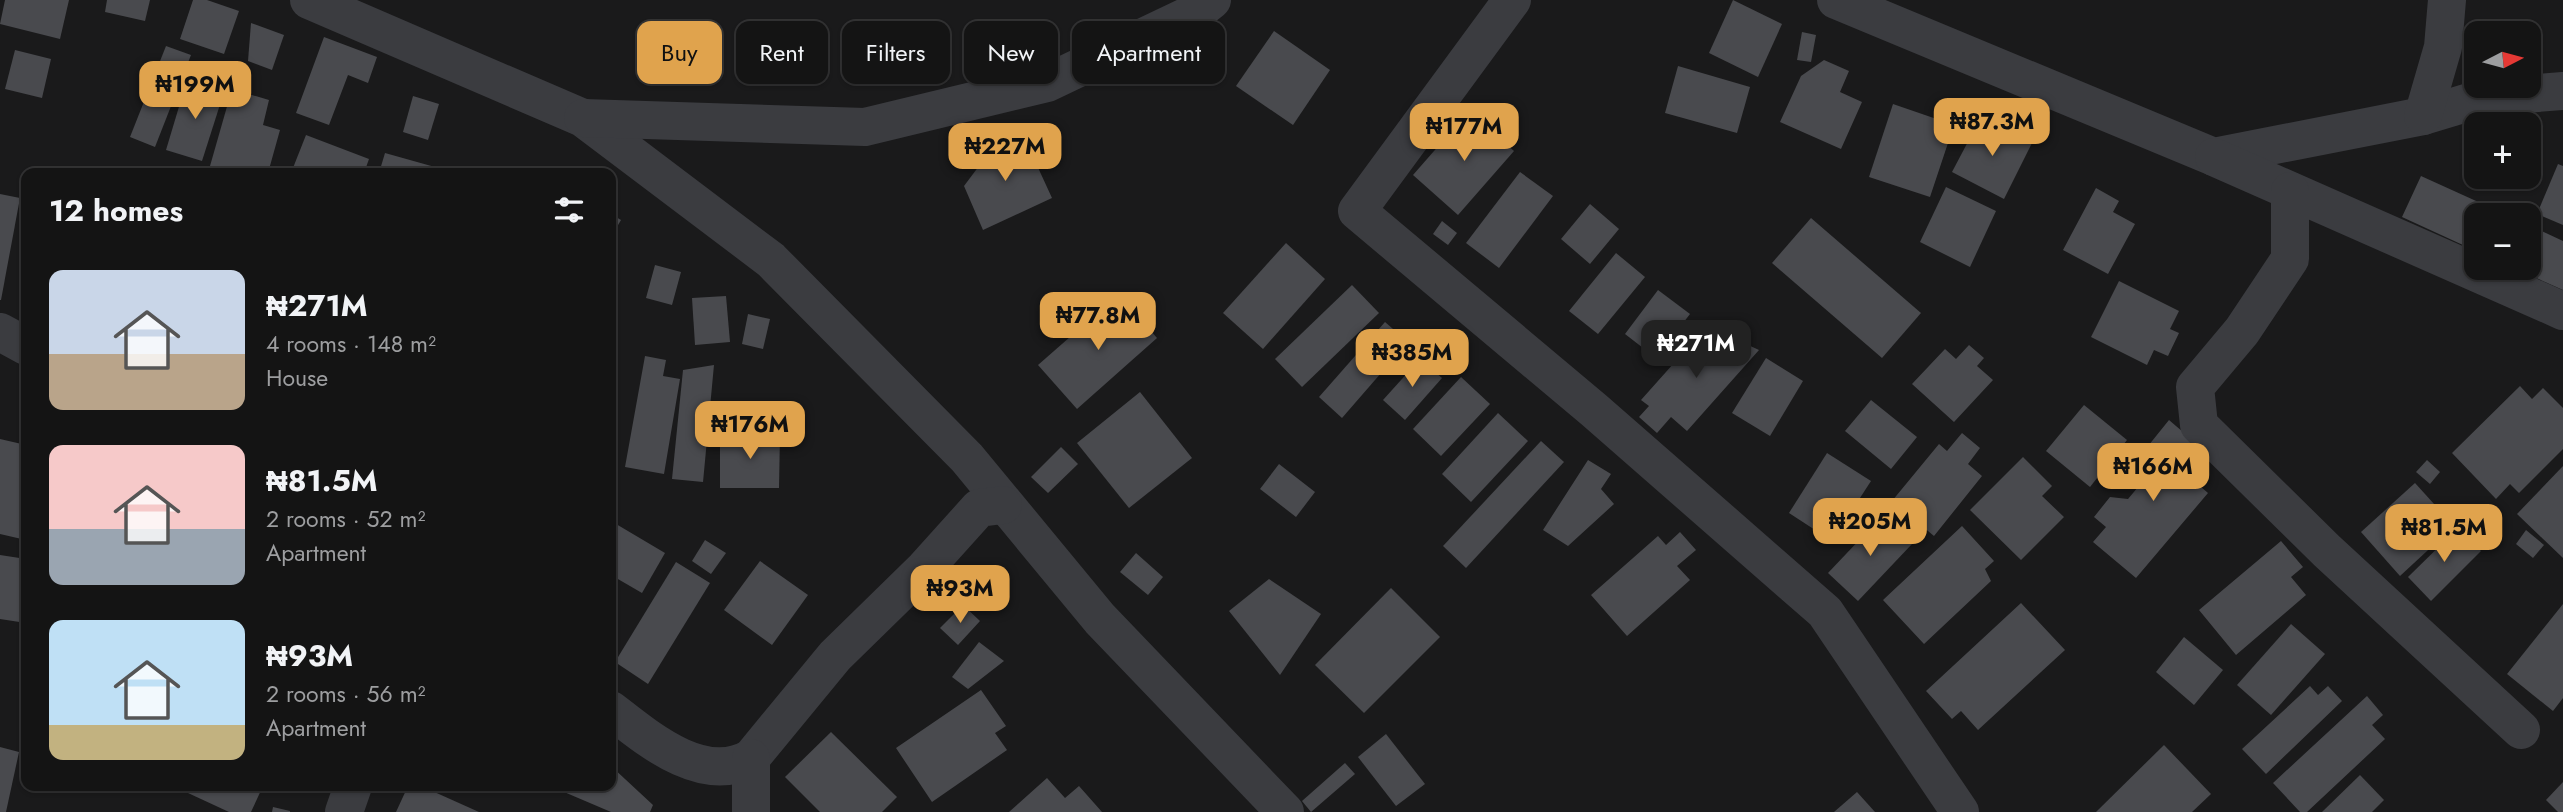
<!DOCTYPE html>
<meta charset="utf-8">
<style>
body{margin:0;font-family:Jost,sans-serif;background:#212122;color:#f1f3f6;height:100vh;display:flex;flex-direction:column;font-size:26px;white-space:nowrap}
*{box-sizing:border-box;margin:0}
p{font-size:23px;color:#9d9ea0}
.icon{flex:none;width:38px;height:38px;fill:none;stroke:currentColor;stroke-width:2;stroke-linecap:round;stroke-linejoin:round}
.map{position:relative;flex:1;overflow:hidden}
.side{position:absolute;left:21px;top:168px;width:595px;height:623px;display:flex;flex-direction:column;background:#141414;border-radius:14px;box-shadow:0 2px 5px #0004,0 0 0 2px #333334}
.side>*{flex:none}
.hud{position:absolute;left:637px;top:21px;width:665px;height:63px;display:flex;gap:14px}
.needle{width:46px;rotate:84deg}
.tools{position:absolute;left:2464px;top:21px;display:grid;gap:14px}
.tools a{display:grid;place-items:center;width:77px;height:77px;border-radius:14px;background:#141414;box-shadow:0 2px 5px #0004,0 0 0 2px #333334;font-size:35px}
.price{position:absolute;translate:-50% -60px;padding:0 16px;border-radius:14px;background:#e0a34d;color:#111;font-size:23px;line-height:46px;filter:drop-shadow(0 2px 4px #0008)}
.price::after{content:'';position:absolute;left:50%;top:42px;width:21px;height:16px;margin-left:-10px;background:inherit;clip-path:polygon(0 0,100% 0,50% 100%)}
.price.active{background:#222;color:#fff}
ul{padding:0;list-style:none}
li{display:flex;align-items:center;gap:21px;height:175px;padding:0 28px}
li span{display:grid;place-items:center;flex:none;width:196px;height:140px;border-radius:14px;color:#555}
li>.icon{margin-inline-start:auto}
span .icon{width:84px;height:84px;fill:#fffc;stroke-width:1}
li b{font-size:30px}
h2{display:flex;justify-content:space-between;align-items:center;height:84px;padding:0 28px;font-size:30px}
.tag{padding:0 24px;border-radius:14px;background:#141414;box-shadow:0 2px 5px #0004,0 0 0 2px #333334;font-size:24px;line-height:63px}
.tag.active{background:#e0a34d;color:#111}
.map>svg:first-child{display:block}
.building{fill:#494a4e}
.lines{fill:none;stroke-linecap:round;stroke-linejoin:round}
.minor{stroke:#3b3c40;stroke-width:38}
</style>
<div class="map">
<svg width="2563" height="812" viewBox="0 0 2563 812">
<rect width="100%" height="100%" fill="#1a1a1b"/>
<g class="building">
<polygon points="5,0 69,0 60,39 0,24"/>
<polygon points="107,0 150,0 145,21 105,12"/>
<polygon points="193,0 207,0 239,11 224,54 180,39"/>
<polygon points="1733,0 1782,24 1758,77 1709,53"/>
<polygon points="251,23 284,35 272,70 248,61"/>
<polygon points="1274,31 1330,70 1293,125 1236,86"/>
<polygon points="1802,32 1816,35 1811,62 1797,60"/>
<polygon points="324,37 377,57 368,83 348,75 329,125 296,113"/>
<polygon points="166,46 191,55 155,147 130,137"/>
<polygon points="15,50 51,59 42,98 5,89"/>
<polygon points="1824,60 1849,71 1840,92 1862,102 1841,149 1780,122 1801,76"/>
<polygon points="1678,66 1750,87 1737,133 1665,113"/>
<polygon points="187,80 224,92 202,161 166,150"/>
<polygon points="232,89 269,100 263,125 280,130 268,173 208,173"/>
<polygon points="413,96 439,104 428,140 403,132"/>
<polygon points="1893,104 1954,125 1930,197 1869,177"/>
<polygon points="1469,111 1514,151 1458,215 1413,175"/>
<polygon points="1981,117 2032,143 2004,199 1952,172"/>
<polygon points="306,135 369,159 364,173 291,173"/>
<polygon points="1004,138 1008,149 1029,148 1052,198 983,230 964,186 979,166 973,150"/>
<polygon points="385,153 442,169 441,173 379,173"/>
<polygon points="2558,164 2563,166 2563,225 2537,214"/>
<polygon points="1520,172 1553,196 1499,268 1466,243"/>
<polygon points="2421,176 2507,215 2476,215 2476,251 2402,217"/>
<polygon points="1946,187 1996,211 1970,267 1920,242"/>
<polygon points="2096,188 2119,201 2113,212 2135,224 2108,274 2063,250"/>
<polygon points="0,194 20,198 1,300 0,300"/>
<polygon points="1590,204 1619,229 1590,264 1561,239"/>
<polygon points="611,214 621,220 611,237"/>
<polygon points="1811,218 1921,313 1882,358 1772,263"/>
<polygon points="1442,221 1457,233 1448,245 1433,234"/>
<polygon points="2529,225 2563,241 2563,290 2514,268 2529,268"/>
<polygon points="1286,243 1325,279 1263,349 1223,313"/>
<polygon points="1616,253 1645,277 1598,334 1569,311"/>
<polygon points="655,265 681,272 672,305 646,298"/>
<polygon points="2119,281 2179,311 2170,329 2179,333 2168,356 2154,350 2147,365 2091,337"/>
<polygon points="25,285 26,285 26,315 20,314"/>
<polygon points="1352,285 1379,313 1302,387 1275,359"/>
<polygon points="1658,290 1690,314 1656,358 1625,334"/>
<polygon points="1119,294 1157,338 1077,409 1038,365"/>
<polygon points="726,296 730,342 695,345 692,298"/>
<polygon points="748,314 770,319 763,349 742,344"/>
<polygon points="1385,322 1408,342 1342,418 1319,397"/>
<polygon points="1707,326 1759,350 1687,431 1671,417 1657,433 1639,417 1649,406 1641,400"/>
<polygon points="1969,345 1984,358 1977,366 1993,380 1954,422 1912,384 1945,349 1956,359"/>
<polygon points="645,356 666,360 663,376 680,379 664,474 625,467"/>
<polygon points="1766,358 1803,381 1770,436 1732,413"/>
<polygon points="1420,359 1442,378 1405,420 1383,400"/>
<polygon points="714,365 703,482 672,479 683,370"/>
<polygon points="1461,377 1490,404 1441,456 1413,429"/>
<polygon points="2520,386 2532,399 2543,388 2563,408 2563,449 2519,493 2510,484 2496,499 2452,453"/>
<polygon points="1140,392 1192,458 1129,508 1077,443"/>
<polygon points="1871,400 1917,437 1891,469 1845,431"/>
<polygon points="2084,405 2127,440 2090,487 2046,451"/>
<polygon points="1498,413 1528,441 1471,502 1442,474"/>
<polygon points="2169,420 2197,444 2187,456 2203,470 2194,481 2208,493 2136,578 2093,542 2106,527 2094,517 2110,497 2128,499 2154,468 2140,456"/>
<polygon points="720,433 780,434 779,488 720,488"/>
<polygon points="1962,433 1980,448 1968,464 1982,476 1934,536 1892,501 1939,444 1947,451"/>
<polygon points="0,439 26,445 26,540 0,534"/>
<polygon points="1541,441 1564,462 1466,568 1443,546"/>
<polygon points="1061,447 1078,464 1048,493 1031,477"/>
<polygon points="1827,453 1871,481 1832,541 1789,513"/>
<polygon points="2023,457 2052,486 2042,496 2064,517 2021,560 1970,510"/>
<polygon points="1588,460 1611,474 1601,489 1614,504 1568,546 1543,530"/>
<polygon points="2427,460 2440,472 2430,484 2416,472"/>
<polygon points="1279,464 1315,492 1296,517 1260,489"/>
<polygon points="2563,466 2563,558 2517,514"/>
<polygon points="2415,483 2454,526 2400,576 2361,532"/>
<polygon points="1882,516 1912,544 1858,601 1828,573"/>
<polygon points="611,521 665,553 642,593 611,575"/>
<polygon points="1962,526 1994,561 1985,569 1991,581 1924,644 1883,600"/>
<polygon points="2458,528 2481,551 2431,601 2408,577"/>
<polygon points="2526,530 2544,545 2533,558 2516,544"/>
<polygon points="1680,532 1696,550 1677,566 1690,580 1627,636 1591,595 1658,536 1666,545"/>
<polygon points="705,540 726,553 711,574 692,561"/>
<polygon points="2281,541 2303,567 2291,577 2306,595 2236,655 2199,610"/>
<polygon points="1136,553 1163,577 1148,595 1120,572"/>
<polygon points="0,555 26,559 26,623 0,619"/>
<polygon points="760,561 808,595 772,645 724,610"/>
<polygon points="676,562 710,583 648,684 615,662"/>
<polygon points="1269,579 1321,614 1280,675 1229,611"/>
<polygon points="1391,588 1440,637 1364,713 1315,665"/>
<polygon points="2021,603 2065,650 1978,730 1961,711 1952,719 1926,691"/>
<polygon points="2563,604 2563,698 2553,711 2507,674"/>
<polygon points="963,605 980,621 958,645 940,628"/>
<polygon points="2291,624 2325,654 2271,715 2237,685"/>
<polygon points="2184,637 2223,670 2194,705 2156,672"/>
<polygon points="979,642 1004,661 968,689 952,677"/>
<polygon points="2310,686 2318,695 2328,686 2342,701 2266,774 2242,749"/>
<polygon points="981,690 1006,726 995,733 1007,750 932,802 896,748"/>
<polygon points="2367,696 2383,715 2372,725 2385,739 2307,812 2300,812 2273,783"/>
<polygon points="831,732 897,797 882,812 820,812 785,777"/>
<polygon points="1386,734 1425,784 1396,806 1358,757"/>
<polygon points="2164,745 2211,794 2192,812 2096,812"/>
<polygon points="0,747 19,752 6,812 0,812"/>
<polygon points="1345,763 1355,774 1311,812 1302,801"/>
<polygon points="611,766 653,805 650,812 611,812 550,786 611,786"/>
<polygon points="2360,775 2384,800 2372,812 2322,812"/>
<polygon points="1047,778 1065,798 1079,786 1102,812 1009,812"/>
<polygon points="2563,782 2563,812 2558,812 2546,800"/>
<polygon points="191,786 263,786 251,812 229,812 188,793"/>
<polygon points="408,786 421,786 479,812 396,812"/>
<polygon points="1857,792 1875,812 1834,812"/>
<polygon points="273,807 290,811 290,812 272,812"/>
</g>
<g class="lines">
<g class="minor">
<polyline points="309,0 583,118 771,260 967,458 1100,619 1285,812"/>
<polyline points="1512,0 1357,211 1594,410 1825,612 1960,812"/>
<polyline points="1836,0 2214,157 2423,116 2486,97 2563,91"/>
<polyline points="2423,116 2443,47 2447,0"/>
<polyline points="583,118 865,127 1047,83 1198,11 1212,0"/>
<polyline points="2214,157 2563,311"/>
<polyline points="2290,191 2290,259 2242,331 2195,387 2199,425 2327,551 2521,730"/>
<polyline points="0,332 26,346"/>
<path d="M611,710c36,28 92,76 140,48l84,-102 90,-88 54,-60 24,-3"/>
<polyline points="751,758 751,812"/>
<polyline points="344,812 353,786"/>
</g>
</g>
</svg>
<div class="tools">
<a><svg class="needle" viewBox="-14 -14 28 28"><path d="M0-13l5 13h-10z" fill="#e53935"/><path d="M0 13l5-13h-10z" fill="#9d9ea0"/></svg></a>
<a>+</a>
<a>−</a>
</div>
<b class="price" style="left:195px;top:121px">₦199M</b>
<b class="price" style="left:1992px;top:158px">₦87.3M</b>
<b class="price" style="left:1464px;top:163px">₦177M</b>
<b class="price" style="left:1005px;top:183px">₦227M</b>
<b class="price" style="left:1098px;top:352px">₦77.8M</b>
<b class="price active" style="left:1696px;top:380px">₦271M</b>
<b class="price" style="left:1412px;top:389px">₦385M</b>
<b class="price" style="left:750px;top:461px">₦176M</b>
<b class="price" style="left:2153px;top:503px">₦166M</b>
<b class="price" style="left:1870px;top:558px">₦205M</b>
<b class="price" style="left:2444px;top:564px">₦81.5M</b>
<b class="price" style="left:960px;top:625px">₦93M</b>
<div class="hud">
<a class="tag active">Buy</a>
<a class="tag">Rent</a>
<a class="tag">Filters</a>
<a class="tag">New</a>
<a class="tag">Apartment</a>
</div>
<section class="side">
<h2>12 homes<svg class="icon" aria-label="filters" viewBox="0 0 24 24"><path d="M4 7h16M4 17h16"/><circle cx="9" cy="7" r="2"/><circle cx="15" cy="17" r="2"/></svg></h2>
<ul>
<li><span style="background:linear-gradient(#c9d6e8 60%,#b9a48a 0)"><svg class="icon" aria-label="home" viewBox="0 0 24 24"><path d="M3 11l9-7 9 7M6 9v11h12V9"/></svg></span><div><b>₦271M</b><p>4 rooms · 148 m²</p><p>House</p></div></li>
<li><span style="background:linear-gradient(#f6c9c9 60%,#9aa5b1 0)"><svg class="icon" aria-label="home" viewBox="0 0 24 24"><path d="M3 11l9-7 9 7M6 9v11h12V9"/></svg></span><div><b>₦81.5M</b><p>2 rooms · 52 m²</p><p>Apartment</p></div></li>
<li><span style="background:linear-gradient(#bfe0f5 75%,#c2b280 0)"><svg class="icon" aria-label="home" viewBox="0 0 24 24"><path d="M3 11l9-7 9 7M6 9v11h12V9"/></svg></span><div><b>₦93M</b><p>2 rooms · 56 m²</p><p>Apartment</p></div></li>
</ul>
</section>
</div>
